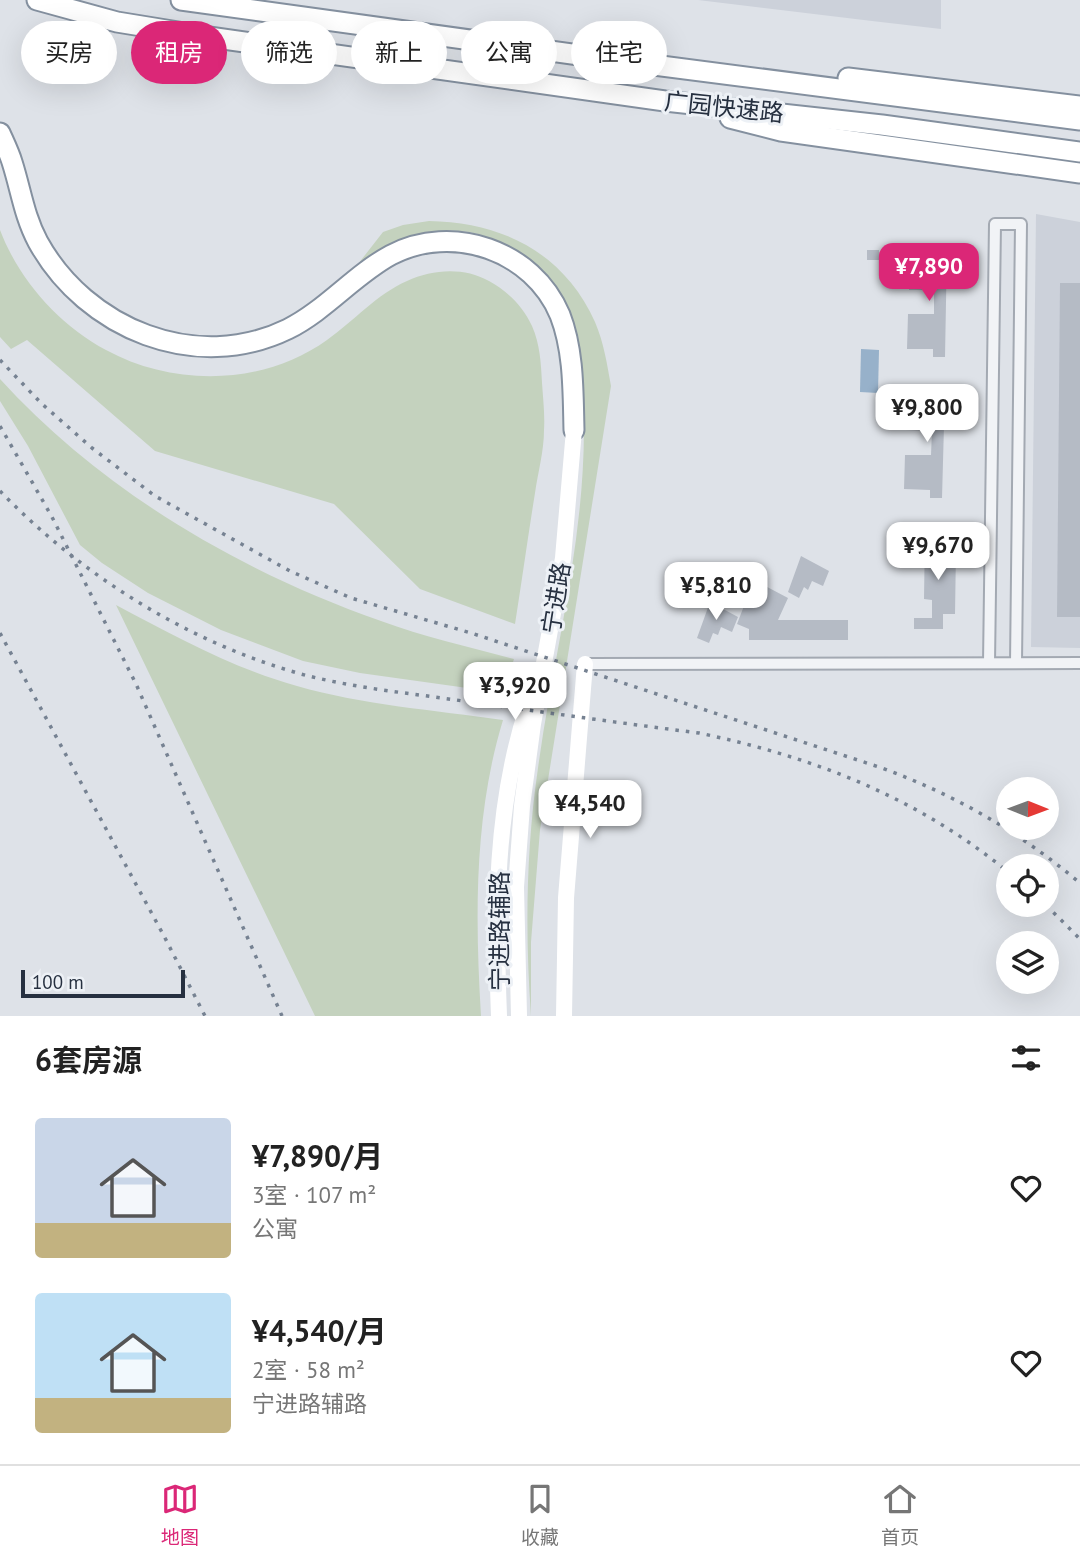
<!DOCTYPE html>
<html lang="zh">
<meta charset="utf-8">
<style>
body{margin:0;font-family:"PT Sans","Noto Sans SC",sans-serif;background:#f2f2f2;color:#222;height:100vh;display:flex;flex-direction:column;font-size:26px;white-space:nowrap}
*{box-sizing:border-box;margin:0}
p{font-size:23px;color:#767676}
.icon{flex:none;width:38px;height:38px;fill:none;stroke:currentColor;stroke-width:2;stroke-linecap:round;stroke-linejoin:round}
.map{position:relative;height:1016px;overflow:hidden}
.side{display:flex;flex-direction:column;background:#fff;flex:1}
.side>*{flex:none}
.hud{position:absolute;left:21px;top:21px;width:700px;height:63px;display:flex;gap:14px}
.needle{width:46px;rotate:91deg}
.controls{position:absolute;left:996px;top:777px;display:grid;gap:14px}
.controls a{display:grid;place-items:center;width:63px;height:63px;border-radius:50%;background:#fff;box-shadow:0 7px 28px #0002;font-size:35px}
.scale{position:absolute;left:21px;bottom:18px;width:164px;box-sizing:border-box;padding-left:7px;border:4px solid #263040;border-top:0;font-size:19px;line-height:24px;white-space:nowrap;color:#263040;-webkit-text-stroke:5px #edf1f6;paint-order:stroke}
.price{position:absolute;translate:-50% -60px;padding:0 16px;border-radius:14px;background:#fff;color:#222;font-size:23px;line-height:46px;filter:drop-shadow(0 2px 4px #0008)}
.price::after{content:'';position:absolute;left:50%;top:42px;width:21px;height:16px;margin-left:-10px;background:inherit;clip-path:polygon(0 0,100% 0,50% 100%)}
.price.active{background:#db2777;color:#fff}
ul{padding:0;list-style:none}
li{display:flex;align-items:center;gap:21px;height:175px;padding:0 35px}
li span{display:grid;place-items:center;flex:none;width:196px;height:140px;border-radius:7px;color:#555}
li>.icon{margin-inline-start:auto}
span .icon{width:84px;height:84px;fill:#fffc;stroke-width:1}
li b{font-size:30px}
h2{display:flex;justify-content:space-between;align-items:center;height:84px;padding:0 35px;font-size:30px}
.tag{padding:0 24px;border-radius:32px;background:#fff;box-shadow:0 7px 28px #0002;font-size:24px;line-height:63px}
.tag.active{background:#db2777;color:#fff}
.dock{display:flex;justify-content:space-around;align-items:center;height:98px;border-top:2px solid #e0e0e0;background:#fff;font-size:19px;color:#767676}
.dock a{display:grid;justify-items:center;gap:4px}
.dock .active{color:#db2777}
.map>svg:first-child{display:block}
.built{fill:#ccd1da}
.green{fill:#c4d2be}
.water{fill:#97b1ca}
.building{fill:#b5bbc5}
.lines{fill:none;stroke-linecap:round;stroke-linejoin:round}
.street-casing{stroke:#a3a9b2;stroke-width:14}
.highway-casing{stroke:#84909f;stroke-width:23}
.street{stroke:#f1f3f6;stroke-width:10}
.secondary{stroke:#fff;stroke-width:16}
.highway{stroke:#fff;stroke-width:19}
.rail{stroke:#768292;stroke-width:3.5;stroke-dasharray:3.5 7;stroke-linecap:butt}
.labels{text-anchor:middle;dominant-baseline:central;stroke-width:6;stroke-linejoin:round;paint-order:stroke}
.street-label{font-size:24px;fill:#263040;stroke:#edf1f6}
</style>
<div class="map">
<svg width="1080" height="1016" viewBox="0 0 1080 1016">
<rect width="100%" height="100%" fill="#dee2e8"/>
<g class="built">
<polygon points="698,0 941,0 941,29 872,21"/>
<polygon points="1036,214 1080,222 1080,648 1031,647"/>
</g>
<g class="green">
<path d="M429,221c73,1 135,32 166,101 9,21 12,42 16,64l-71,444 -9,112v74c-6,-83 -5,-166 7,-248 17,-124 52,-245 45,-371 -2,-30 -3,-61 -15,-88 -17,-35 -46,-59 -81,-72 -48,-18 -100,4 -136,36l32,-41 20,-7z"/>
<path d="M0,230c19,50 59,95 106,120 68,37 157,36 221,-10 27,-19 50,-46 80,-59 26,-12 57,-14 82,0 18,10 34,25 43,45 8,18 9,37 10,57 1,15 3,32 2,47 0,21 -6,42 -9,63 -7,43 -13,87 -20,131l-95,-35 -86,-85 -179,-53 -128,-111 -16,9 -11,-12z"/>
<path d="M0,379c102,112 239,192 381,242 43,16 89,26 133,38l-11,34 -143,-20 -57,-12 -82,-31 -73,-37 -46,-30 -22,-18 -52,-99 -28,-45z"/>
<path d="M116,605c59,31 116,63 181,81 66,19 137,24 206,34 -29,95 -28,197 -22,296h-166z"/>
</g>
<polygon class="water" points="861,349 879,350 878,393 860,392"/>
<g class="building">
<polygon points="934,248 947,248 945,357 933,357 933,349 907,349 908,314 934,314 934,290 909,290 909,257 934,257"/>
<rect x="867" y="250" width="12" height="10"/>
<polygon points="1060,283 1080,283 1080,617 1057,617"/>
<polygon points="932,389 945,389 942,498 930,498 930,490 904,489 905,455 931,455 932,431 906,430 907,398 932,398"/>
<polygon points="925,533 941,533 940,550 956,550 955,614 943,614 943,629 914,629 914,618 932,618 932,600 924,599"/>
<polygon points="801,556 829,571 823,586 812,581 808,590 804,587 799,598 788,592"/>
<polygon points="754,580 788,598 778,620 848,620 848,640 749,640 749,629 737,624"/>
<polygon points="710,602 738,617 732,632 721,627 718,635 713,633 709,643 697,638"/>
</g>
<g class="lines">
<g class="street-casing">
<g id="street">
<polyline points="989,663 995,224 1021,224 1016,663"/>
<polyline points="585,664 1080,663"/>
</g>
</g>
<g class="highway-casing">
<g id="highway">
<polyline points="37,0 117,22 209,37 665,101 882,125 1080,152"/>
<polyline points="181,0 615,60 1080,120"/>
<polyline points="848,78 1080,106"/>
<polyline points="730,118 781,131 1080,173"/>
<path d="M0,133c4,9 9,19 12,29 9,28 12,54 26,80 48,87 158,132 250,87 38,-19 66,-54 103,-74 61,-32 142,-5 169,60 14,36 13,77 14,115"/>
</g>
</g>
<use href="#street" class="street"/>
<g class="secondary">
<path d="M499,1016c-4,-104 -4,-209 28,-308"/>
<polyline points="519,1016 516,887 522,806 533,724 563,558 574,430"/>
<polyline points="564,1016 566,898 585,664"/>
</g>
<use href="#highway" class="highway"/>
<g class="rail">
<path d="M0,360l41,43 51,45 63,48 135,75 61,27 120,35 411,135c75,28 136,63 198,115"/>
<polyline points="0,426 52,517 136,684 282,1016"/>
<path d="M0,491c81,84 187,151 301,183 52,14 108,19 162,27 79,11 157,22 236,32 114,24 218,64 309,139"/>
<polyline points="0,633 164,936 205,1016"/>
<polyline points="1046,905 1080,939"/>
</g>
</g>
<g class="labels">
<g class="street-label">
<text transform="translate(724 107) rotate(6)">广园快速路</text>
<text transform="translate(556 598) rotate(-81)">宁进路</text>
<text transform="translate(499 931) rotate(-90)">宁进路辅路</text>
</g>
</g>
</svg>
<div class="controls">
<a><svg class="needle" viewBox="-14 -14 28 28"><path d="M0-13l5 13h-10z" fill="#e53935"/><path d="M0 13l5-13h-10z" fill="#767676"/></svg></a>
<a><svg class="icon" aria-label="locate" viewBox="0 0 24 24"><circle cx="12" cy="12" r="6"/><path d="M12 2v4M12 18v4M2 12h4M18 12h4"/></svg></a>
<a><svg class="icon" aria-label="layers" viewBox="0 0 24 24"><path d="M12 4l9 5-9 5-9-5zM3 14l9 5 9-5"/></svg></a>
</div>
<div class="scale">100 m</div>
<b class="price active" style="left:929px;top:303px">¥7,890</b>
<b class="price" style="left:927px;top:444px">¥9,800</b>
<b class="price" style="left:938px;top:582px">¥9,670</b>
<b class="price" style="left:716px;top:622px">¥5,810</b>
<b class="price" style="left:515px;top:722px">¥3,920</b>
<b class="price" style="left:590px;top:840px">¥4,540</b>
<div class="hud">
<a class="tag">买房</a>
<a class="tag active">租房</a>
<a class="tag">筛选</a>
<a class="tag">新上</a>
<a class="tag">公寓</a>
<a class="tag">住宅</a>
</div>
</div>
<section class="side">
<h2>6套房源<svg class="icon" aria-label="filters" viewBox="0 0 24 24"><path d="M4 7h16M4 17h16"/><circle cx="9" cy="7" r="2"/><circle cx="15" cy="17" r="2"/></svg></h2>
<ul>
<li><span style="background:linear-gradient(#c9d6e8 75%,#c2b280 0)"><svg class="icon" aria-label="home" viewBox="0 0 24 24"><path d="M3 11l9-7 9 7M6 9v11h12V9"/></svg></span><div><b>¥7,890/月</b><p>3室 · 107 m²</p><p>公寓</p></div><svg class="icon" aria-label="heart" viewBox="0 0 24 24"><path d="M12 20l-8-8c-3-5 5-10 8-4 3-6 11-1 8 4z"/></svg></li>
<li><span style="background:linear-gradient(#bfe0f5 75%,#c2b280 0)"><svg class="icon" aria-label="home" viewBox="0 0 24 24"><path d="M3 11l9-7 9 7M6 9v11h12V9"/></svg></span><div><b>¥4,540/月</b><p>2室 · 58 m²</p><p>宁进路辅路</p></div><svg class="icon" aria-label="heart" viewBox="0 0 24 24"><path d="M12 20l-8-8c-3-5 5-10 8-4 3-6 11-1 8 4z"/></svg></li>
</ul>
</section>
<nav class="dock">
<a class="active"><svg class="icon" aria-label="map" viewBox="0 0 24 24"><path d="M3 6l6-2 6 2 6-2v14l-6 2-6-2-6 2zM9 4v14M15 6v14"/></svg>地图</a>
<a><svg class="icon" aria-label="saved" viewBox="0 0 24 24"><path d="M7 4h10v16l-5-4-5 4z"/></svg>收藏</a>
<a><svg class="icon" aria-label="home" viewBox="0 0 24 24"><path d="M3 11l9-7 9 7M6 9v11h12V9"/></svg>首页</a>
</nav>
